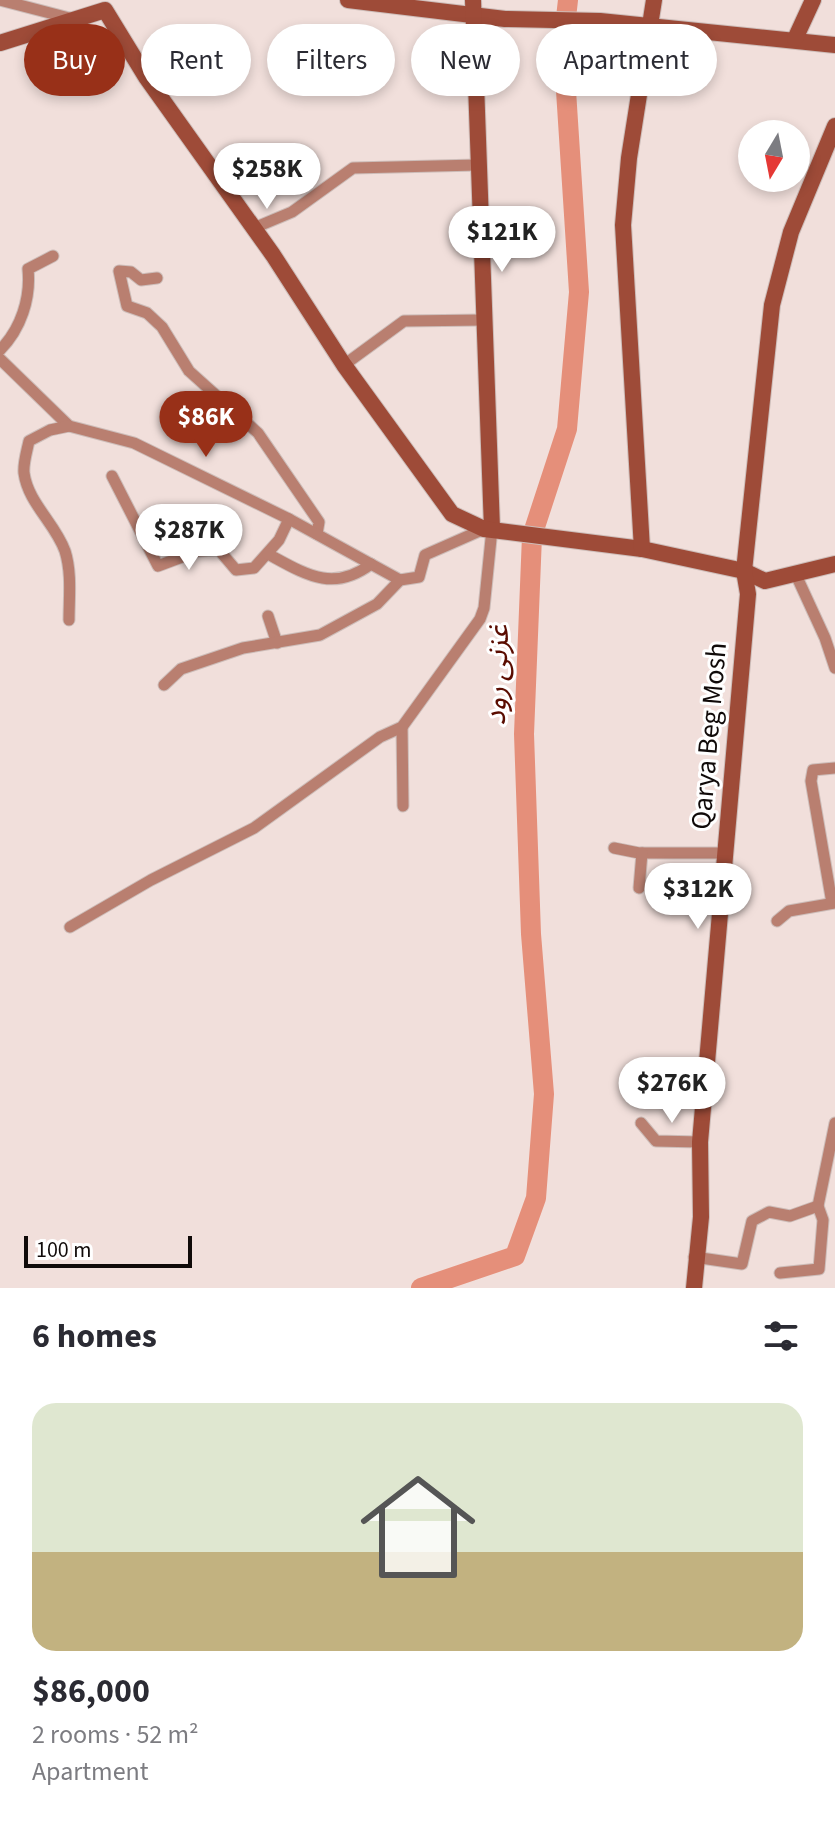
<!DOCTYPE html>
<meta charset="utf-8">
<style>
body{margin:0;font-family:"Source Sans 3","Noto Sans Arabic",sans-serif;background:#f7f7f7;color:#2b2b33;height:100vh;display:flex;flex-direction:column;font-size:30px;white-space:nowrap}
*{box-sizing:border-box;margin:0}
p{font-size:26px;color:#7c7c81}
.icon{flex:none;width:44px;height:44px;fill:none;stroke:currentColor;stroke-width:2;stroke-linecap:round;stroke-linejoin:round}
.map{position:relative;height:1288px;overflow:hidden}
.drawer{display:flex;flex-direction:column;background:#fff;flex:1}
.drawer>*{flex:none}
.hud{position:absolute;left:24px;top:24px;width:788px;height:72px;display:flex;gap:16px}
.needle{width:52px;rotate:190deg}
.buttons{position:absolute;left:738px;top:120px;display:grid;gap:16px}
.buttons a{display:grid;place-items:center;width:72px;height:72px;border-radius:50%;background:#fff;box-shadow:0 4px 12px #0003;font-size:40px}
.scale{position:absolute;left:24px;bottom:20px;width:168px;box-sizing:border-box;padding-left:8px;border:4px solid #100a09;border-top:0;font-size:22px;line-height:28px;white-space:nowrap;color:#100a09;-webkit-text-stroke:6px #fff;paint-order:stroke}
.price{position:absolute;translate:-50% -68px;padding:0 18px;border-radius:28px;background:#fff;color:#222;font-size:26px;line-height:52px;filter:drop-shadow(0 2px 4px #0008)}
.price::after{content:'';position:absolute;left:50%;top:48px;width:24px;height:18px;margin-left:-12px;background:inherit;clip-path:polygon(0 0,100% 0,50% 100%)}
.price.selected{background:#983018;color:#fff}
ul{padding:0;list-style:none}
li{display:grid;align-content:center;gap:16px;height:424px;padding:0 32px}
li+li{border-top:2px solid #e1e1e2}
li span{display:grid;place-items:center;height:248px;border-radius:24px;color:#555}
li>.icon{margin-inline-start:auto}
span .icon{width:144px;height:144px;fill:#fffc;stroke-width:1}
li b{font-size:34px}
h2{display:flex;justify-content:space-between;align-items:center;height:96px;padding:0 32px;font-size:34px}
.chip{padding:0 28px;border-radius:36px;background:#fff;box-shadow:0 4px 12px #0003;font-size:28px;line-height:72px}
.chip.selected{background:#983018;color:#fff}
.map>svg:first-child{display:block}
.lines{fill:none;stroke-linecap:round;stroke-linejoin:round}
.river{stroke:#e58f7a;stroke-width:20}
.street-casing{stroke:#cdbdb9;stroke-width:13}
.secondary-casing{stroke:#cdbdb9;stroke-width:18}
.street{stroke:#b97f70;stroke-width:11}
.secondary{stroke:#9e4b38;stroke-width:16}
.labels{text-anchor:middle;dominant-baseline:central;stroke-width:6;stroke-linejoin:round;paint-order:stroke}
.street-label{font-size:28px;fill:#100a09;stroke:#fff}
.water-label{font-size:30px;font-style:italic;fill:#5a0c00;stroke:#fff}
</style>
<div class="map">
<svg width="835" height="1288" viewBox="0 0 835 1288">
<rect width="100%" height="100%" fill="#f1dfdb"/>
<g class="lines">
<polyline class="river" points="421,1288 515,1256 536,1198 544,1094 531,934 524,734 532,536 567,429 579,292 563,44 568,0"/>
<g class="street-casing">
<g id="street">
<polyline points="0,0 73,19"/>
<polyline points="254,228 292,212 353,168 477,165"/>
<polyline points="157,278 141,280 131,272 119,271 127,306 147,313 162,327 189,371 258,433 319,522 317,534"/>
<path d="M0,350c21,-21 31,-52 28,-81l25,-13"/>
<polyline points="0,359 69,426 134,443 289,519 400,580"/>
<polyline points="344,365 404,321 483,320"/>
<path d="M69,426l-19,4 -21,11c-2,10 -6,22 -5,32 4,30 31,50 41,78 7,22 4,47 4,69"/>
<polyline points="112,476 158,566 198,551 219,550 236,570 254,568 279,540 289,519"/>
<path d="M268,554c37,20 65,39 103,10"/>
<polyline points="796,575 825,638 835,668"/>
<polyline points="268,616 277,643"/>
<polyline points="164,685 181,669 243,648 320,635 377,604 400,580 419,577 425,555 484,529"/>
<polyline points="402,727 403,806"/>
<polyline points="614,848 639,853 725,853"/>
<polyline points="639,888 642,853"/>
<polyline points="832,903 811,781 813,770 835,768"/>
<polyline points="777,921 789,911 835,903"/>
<polyline points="70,927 151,880 254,828 380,737 402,727 480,619 484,608 492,529"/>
<polyline points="641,1123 656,1141 700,1142"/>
<polyline points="694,1257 742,1264 752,1221 769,1212 790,1216 818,1206"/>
<polyline points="780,1273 819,1269 823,1220 818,1206 835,1123"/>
</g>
</g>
<g class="secondary-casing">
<g id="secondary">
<polyline points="348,0 505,19 600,21 835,45"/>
<polyline points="473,0 492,529"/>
<polyline points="795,39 813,0"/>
<polyline points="0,43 105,10 146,77 273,255 344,365 452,514 484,529 642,549 744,571 765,581 835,564"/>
<polyline points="642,549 623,225 629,158 654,0"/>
<polyline points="694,1288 701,1217 700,1142 748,594 744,571 772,305 791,232 835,126"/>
</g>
</g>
<use href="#street" class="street"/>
<use href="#secondary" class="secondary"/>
</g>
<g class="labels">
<g class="street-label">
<text transform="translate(709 736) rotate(-85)">Qarya Beg Mosh</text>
</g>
<g class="water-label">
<text transform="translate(497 675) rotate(-88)">غزنی رود</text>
</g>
</g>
</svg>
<div class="buttons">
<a><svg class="needle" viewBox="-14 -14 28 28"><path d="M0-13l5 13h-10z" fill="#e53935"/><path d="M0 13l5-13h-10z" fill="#7c7c81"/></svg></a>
</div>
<div class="scale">100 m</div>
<b class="price" style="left:267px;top:211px">$258K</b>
<b class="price" style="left:502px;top:274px">$121K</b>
<b class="price selected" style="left:206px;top:459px">$86K</b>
<b class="price" style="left:189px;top:572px">$287K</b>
<b class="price" style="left:698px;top:931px">$312K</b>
<b class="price" style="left:672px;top:1125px">$276K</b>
<div class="hud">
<a class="chip selected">Buy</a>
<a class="chip">Rent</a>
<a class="chip">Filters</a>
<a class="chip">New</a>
<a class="chip">Apartment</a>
</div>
</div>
<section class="drawer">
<h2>6 homes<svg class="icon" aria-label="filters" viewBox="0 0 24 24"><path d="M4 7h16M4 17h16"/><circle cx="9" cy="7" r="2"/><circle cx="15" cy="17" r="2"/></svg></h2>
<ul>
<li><span style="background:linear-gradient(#dfe7d0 60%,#c2b280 0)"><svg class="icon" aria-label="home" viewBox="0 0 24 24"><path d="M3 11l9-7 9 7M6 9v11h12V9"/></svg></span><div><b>$86,000</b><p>2 rooms · 52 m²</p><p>Apartment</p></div></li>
</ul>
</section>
